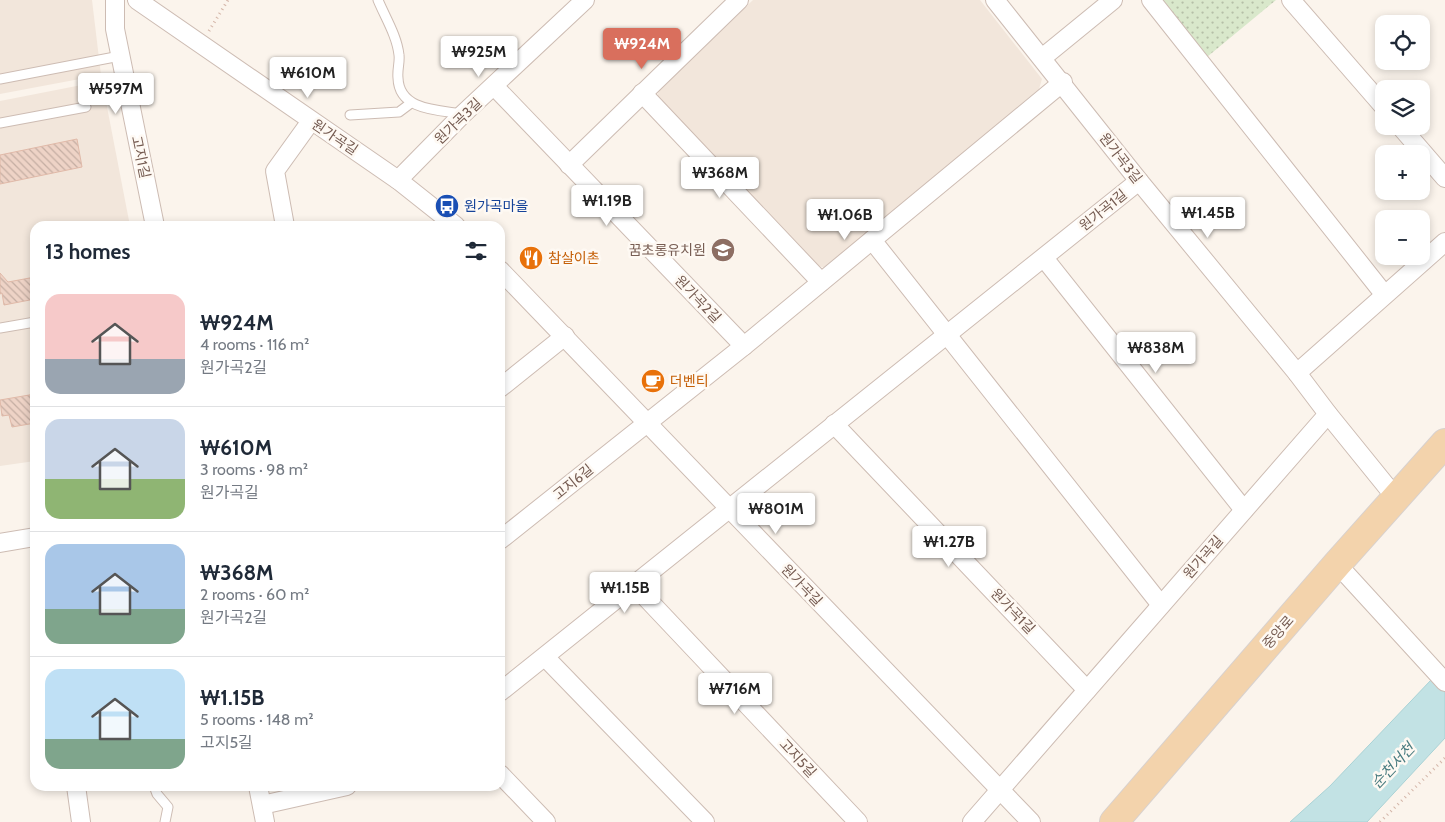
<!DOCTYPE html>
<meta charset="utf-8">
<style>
body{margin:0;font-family:Cabin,"Noto Sans KR",sans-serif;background:#f2f2f3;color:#1f2937;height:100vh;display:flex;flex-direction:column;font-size:19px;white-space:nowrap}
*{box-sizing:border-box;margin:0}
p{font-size:16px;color:#747a83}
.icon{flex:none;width:28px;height:28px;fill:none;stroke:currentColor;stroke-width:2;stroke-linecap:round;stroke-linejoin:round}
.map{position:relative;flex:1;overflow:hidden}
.drawer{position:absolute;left:30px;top:221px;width:475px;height:570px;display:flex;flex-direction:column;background:#fff;border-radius:15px;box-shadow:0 2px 8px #0003}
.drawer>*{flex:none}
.tools{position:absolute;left:1375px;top:15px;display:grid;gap:10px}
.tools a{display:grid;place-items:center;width:55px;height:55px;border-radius:10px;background:#fff;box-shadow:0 2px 8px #0003;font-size:25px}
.price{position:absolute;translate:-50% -42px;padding:0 11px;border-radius:5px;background:#fff;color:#222;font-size:16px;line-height:32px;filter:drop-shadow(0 1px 2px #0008)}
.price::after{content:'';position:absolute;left:50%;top:30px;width:15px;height:11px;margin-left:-8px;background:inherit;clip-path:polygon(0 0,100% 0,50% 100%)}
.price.current{background:#d96f5d;color:#fff}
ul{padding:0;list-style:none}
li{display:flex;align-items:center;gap:15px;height:125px;padding:0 15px}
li+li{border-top:1px solid #e0e1e3}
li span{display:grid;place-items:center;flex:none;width:140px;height:100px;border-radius:15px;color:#555}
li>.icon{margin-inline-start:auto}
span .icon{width:60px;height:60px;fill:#fffc;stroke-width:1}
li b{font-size:21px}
h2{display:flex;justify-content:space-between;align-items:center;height:60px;padding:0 15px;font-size:21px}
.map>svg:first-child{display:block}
.residential{fill:#f2e6db}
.park{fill:url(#park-dots)}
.water{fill:#c2e2e4;stroke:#a9d2d5}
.building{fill:url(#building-back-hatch);stroke:#e0b9a8}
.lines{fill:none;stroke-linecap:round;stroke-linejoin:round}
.service-casing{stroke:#cdbcb3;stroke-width:11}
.minor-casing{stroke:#cdbcb3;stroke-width:20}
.primary-casing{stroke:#d8d1ce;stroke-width:30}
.path{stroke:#d4b6a9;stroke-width:3;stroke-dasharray:1 4;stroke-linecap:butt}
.service{stroke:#fff;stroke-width:9}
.minor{stroke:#fff;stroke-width:18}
.primary{stroke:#f3d3ac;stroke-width:28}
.labels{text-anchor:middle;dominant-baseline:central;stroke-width:5;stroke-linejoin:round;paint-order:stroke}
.street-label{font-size:14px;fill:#755b51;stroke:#fef9f3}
.transit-label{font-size:14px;fill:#164399;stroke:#fef9f3;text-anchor:start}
.education-label{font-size:14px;fill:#785e54;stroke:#fef9f3;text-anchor:end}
.food-label{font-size:14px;fill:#c56008;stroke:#fef9f3;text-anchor:start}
.water-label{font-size:15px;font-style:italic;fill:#487b7f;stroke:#fef9f3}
</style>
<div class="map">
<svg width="1445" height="822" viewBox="0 0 1445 822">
<defs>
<pattern id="park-dots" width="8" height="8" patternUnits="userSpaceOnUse" patternTransform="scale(1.25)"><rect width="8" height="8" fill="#d9e8cb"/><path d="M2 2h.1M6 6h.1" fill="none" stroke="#b5bfa7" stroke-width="1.8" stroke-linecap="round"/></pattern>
<pattern id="building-back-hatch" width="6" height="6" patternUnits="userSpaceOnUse" patternTransform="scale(1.25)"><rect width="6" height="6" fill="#eed3c6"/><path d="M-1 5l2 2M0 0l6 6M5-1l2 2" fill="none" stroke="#c5aea3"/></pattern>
</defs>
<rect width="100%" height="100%" fill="#fbf4ec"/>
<g class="residential">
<polygon points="0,0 92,0 101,75 0,94"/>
<polygon points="753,0 980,0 1042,79 1039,89 827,268 814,265 657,100 659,89"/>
<polygon points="102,81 130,226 35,226 35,461 0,466 0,101"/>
</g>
<polygon class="park" points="1159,0 1276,0 1207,57"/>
<polygon class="water" points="1445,669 1445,738 1367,822 1290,822 1330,786 1431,680"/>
<g class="building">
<polygon points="77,139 82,167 0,184 0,155"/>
<polygon points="0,273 8,282 35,277 35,286 33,287 35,299 4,305 2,293 0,294"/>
<polygon points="35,394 35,423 12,427 9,415 2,416 0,400"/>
</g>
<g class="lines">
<g class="service-casing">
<g id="service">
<path d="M378,0c7,17 19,36 21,55 1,7 -2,15 -1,23 1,33 41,32 65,36"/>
<polyline points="0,79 120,56"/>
<polyline points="350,115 399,112 411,103"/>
<polyline points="0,123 86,107"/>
<polyline points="0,328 35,322"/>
<polyline points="154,786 157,794 168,807 165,822"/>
</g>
</g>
<g class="minor-casing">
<g id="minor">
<polyline points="115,0 115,29 155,226"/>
<polyline points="137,0 398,180 456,226"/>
<polyline points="995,0 1139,181 1297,373 1328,414 1396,498"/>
<polyline points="1151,0 1384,294"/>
<polyline points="1291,0 1384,107"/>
<polyline points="1042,58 1113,0"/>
<polyline points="494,86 744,346"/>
<polyline points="642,93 821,282"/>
<polyline points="1400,126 1445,178"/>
<polyline points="569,165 739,0"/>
<polyline points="398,180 463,114 585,0"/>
<polyline points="285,226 275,171 311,121"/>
<polyline points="872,240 1161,605"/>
<polyline points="1044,258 1244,510"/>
<polyline points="500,270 1031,822"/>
<polyline points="1297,373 1445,242"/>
<polyline points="500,388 565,336"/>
<polyline points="834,424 1087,690"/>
<polyline points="500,540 744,346 1063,82"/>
<polyline points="0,543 35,537"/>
<polyline points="1337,564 1445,682"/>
<polyline points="634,585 858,822"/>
<polyline points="545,657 705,822"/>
<polyline points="500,692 1139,181"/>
<polyline points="500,774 546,822"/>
<polyline points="76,786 81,822"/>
<polyline points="258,786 265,822"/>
<polyline points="262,805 347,786"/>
<polyline points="972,822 1328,414"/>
</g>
</g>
<g class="primary-casing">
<polyline id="primary" points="1114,822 1337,564 1445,443"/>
</g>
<g class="path">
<polyline points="209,31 228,0"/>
<polyline points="1380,822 1445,758"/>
</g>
<use href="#service" class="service"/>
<use href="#minor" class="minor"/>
<use href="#primary" class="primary"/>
</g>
<defs>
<g id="bus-disc" transform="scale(1.25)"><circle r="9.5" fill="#1a4fb4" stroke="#fef9f3"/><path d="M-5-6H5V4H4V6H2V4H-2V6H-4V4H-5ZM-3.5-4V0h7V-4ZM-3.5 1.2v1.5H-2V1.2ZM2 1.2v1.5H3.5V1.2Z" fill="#fff"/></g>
<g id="school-disc" transform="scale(1.25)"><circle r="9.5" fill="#8d6e63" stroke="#fef9f3"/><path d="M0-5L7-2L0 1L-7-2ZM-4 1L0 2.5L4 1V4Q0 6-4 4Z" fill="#fff"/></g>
<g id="restaurant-disc" transform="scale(1.25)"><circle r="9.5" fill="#e8710a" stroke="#fef9f3"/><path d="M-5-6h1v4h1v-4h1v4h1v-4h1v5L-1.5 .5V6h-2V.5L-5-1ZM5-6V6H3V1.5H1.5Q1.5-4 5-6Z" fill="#fff"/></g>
<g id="cafe-disc" transform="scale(1.25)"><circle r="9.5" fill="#e8710a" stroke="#fef9f3"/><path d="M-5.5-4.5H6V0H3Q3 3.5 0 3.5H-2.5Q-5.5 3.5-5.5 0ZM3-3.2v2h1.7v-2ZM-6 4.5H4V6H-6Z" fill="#fff"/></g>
</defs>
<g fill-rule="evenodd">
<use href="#bus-disc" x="447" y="206"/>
<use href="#school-disc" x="723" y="250"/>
<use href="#restaurant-disc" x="531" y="258"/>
<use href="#cafe-disc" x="653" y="381"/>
</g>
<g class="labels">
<g class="street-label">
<text transform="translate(458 121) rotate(-44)">원가곡3길</text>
<text transform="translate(335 137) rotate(34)">원가곡길</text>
<text transform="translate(141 157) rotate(78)">고지1길</text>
<text transform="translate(1121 158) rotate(52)">원가곡3길</text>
<text transform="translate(1103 210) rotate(-39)">원가곡1길</text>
<text transform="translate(698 299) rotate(46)">원가곡2길</text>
<text transform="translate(573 482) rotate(-39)">고지6길</text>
<text transform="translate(1203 557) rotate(-49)">원가곡길</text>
<text transform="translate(802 585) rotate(46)">원가곡길</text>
<text transform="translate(1013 611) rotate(46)">원가곡1길</text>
<text transform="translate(1278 632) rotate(-49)">중앙로</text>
<text transform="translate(798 758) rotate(47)">고지5길</text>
</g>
<g class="transit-label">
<text x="464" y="206">원가곡마을</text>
</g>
<g class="education-label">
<text x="706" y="250">꿈초롱유치원</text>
</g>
<g class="food-label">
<text x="548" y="258">참살이촌</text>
<text x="670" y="381">더벤티</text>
</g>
<g class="water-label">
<text transform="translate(1393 766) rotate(-47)">순천서천</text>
</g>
</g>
</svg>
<div class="tools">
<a><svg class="icon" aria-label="locate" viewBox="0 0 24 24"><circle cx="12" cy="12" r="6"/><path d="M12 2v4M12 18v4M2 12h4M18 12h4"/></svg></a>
<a><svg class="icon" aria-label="layers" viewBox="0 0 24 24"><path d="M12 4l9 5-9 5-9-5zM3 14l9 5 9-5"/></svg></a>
<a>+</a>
<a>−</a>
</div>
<b class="price current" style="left:642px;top:70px">₩924M</b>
<b class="price" style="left:479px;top:78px">₩925M</b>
<b class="price" style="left:308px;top:99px">₩610M</b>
<b class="price" style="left:116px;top:115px">₩597M</b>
<b class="price" style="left:720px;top:199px">₩368M</b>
<b class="price" style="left:607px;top:227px">₩1.19B</b>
<b class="price" style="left:1208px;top:239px">₩1.45B</b>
<b class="price" style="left:845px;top:241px">₩1.06B</b>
<b class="price" style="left:1156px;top:374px">₩838M</b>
<b class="price" style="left:776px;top:535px">₩801M</b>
<b class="price" style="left:949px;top:568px">₩1.27B</b>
<b class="price" style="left:625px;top:614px">₩1.15B</b>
<b class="price" style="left:735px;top:715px">₩716M</b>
<section class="drawer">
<h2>13 homes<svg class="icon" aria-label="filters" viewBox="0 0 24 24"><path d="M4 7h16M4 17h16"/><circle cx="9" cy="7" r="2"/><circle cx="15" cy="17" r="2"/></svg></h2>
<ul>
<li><span style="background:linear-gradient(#f6c9c9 65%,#9aa5b1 0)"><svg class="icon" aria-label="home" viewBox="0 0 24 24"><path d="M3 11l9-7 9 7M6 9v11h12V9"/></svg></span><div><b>₩924M</b><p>4 rooms · 116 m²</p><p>원가곡2길</p></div></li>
<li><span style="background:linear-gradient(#c9d6e8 60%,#8fb573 0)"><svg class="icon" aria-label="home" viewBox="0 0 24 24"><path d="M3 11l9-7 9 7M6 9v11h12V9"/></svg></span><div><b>₩610M</b><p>3 rooms · 98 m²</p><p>원가곡길</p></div></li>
<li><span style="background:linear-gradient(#a9c7e8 65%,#7fa58c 0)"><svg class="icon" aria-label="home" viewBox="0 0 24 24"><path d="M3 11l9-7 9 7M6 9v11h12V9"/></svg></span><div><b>₩368M</b><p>2 rooms · 60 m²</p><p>원가곡2길</p></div></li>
<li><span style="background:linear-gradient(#bfe0f5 70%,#7fa58c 0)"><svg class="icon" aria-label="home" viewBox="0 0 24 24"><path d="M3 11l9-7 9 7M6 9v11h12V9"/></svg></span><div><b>₩1.15B</b><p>5 rooms · 148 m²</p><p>고지5길</p></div></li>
</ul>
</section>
</div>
